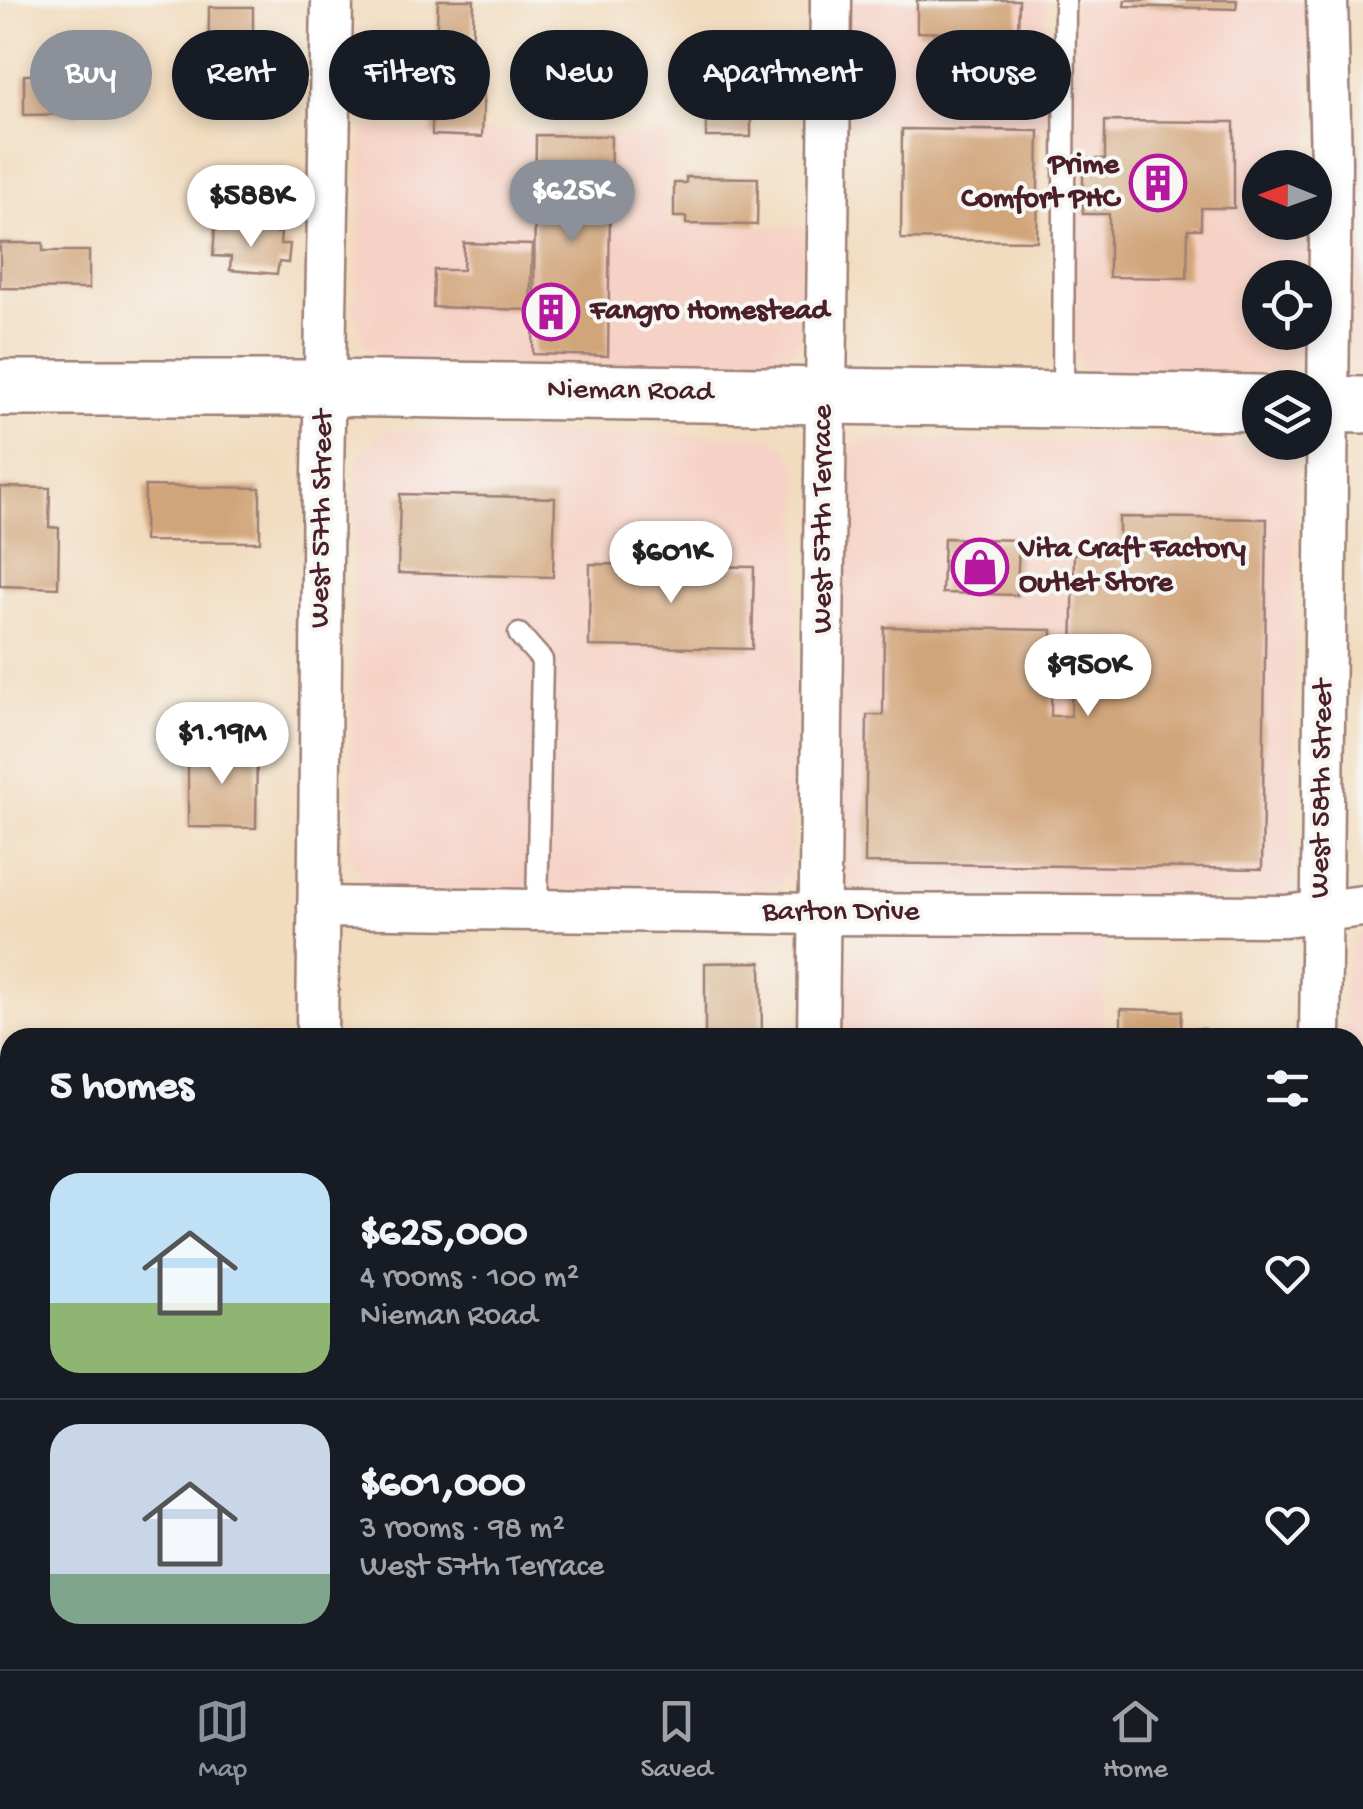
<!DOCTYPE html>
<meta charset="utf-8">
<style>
body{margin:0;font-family:"Gochi Hand",sans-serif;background:#242831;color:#f1f3f6;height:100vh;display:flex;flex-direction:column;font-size:38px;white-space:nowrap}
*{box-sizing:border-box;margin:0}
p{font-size:32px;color:#9ea1a6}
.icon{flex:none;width:55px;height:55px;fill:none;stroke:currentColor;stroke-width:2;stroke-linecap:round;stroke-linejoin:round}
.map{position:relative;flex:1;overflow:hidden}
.drawer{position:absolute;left:0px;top:1028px;width:1365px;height:642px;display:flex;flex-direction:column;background:#171b24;border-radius:30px 30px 0 0;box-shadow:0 5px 15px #0003}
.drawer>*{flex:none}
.guide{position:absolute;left:30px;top:30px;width:1305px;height:90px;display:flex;gap:20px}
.needle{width:65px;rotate:271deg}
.controls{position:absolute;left:1242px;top:150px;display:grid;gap:20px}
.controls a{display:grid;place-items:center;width:90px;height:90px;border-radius:50%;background:#171b24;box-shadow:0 5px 15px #0003;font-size:50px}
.price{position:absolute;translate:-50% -85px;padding:0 22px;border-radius:35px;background:#fff;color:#222;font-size:32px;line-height:65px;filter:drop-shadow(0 2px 5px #0008)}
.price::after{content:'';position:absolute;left:50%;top:60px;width:30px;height:22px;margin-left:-15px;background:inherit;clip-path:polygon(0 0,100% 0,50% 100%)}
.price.on{background:#8c9099;color:#fff}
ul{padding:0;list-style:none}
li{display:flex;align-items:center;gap:30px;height:250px;padding:0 50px}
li+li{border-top:2px solid #363941}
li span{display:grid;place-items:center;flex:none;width:280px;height:200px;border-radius:30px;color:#555}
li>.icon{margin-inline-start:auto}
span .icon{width:120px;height:120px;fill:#fffc;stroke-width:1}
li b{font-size:42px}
h2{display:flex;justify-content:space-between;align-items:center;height:120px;padding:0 50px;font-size:42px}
.pill{padding:0 35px;border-radius:45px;background:#171b24;box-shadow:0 5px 15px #0003;font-size:35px;line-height:90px}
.pill.on{background:#8c9099;color:#fff}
.dock{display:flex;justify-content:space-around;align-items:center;height:140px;border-top:2px solid #363941;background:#171b24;font-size:28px;color:#9ea1a6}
.dock a{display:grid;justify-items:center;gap:5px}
.dock .on{color:#8c9099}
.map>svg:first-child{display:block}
.built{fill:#f6d1c5}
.green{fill:#7dcc8c;stroke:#64765c;stroke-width:2.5}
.building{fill:#d1a57a}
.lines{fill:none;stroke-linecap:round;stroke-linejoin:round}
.service-casing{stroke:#9e7e75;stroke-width:25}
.minor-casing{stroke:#9e7e75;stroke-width:45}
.secondary-casing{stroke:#9e7e75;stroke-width:60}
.service{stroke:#fff;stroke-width:20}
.minor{stroke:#fff;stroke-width:40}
.secondary{stroke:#fff;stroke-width:55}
.labels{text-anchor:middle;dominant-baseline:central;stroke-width:8;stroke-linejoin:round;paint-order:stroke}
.poi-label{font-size:30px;font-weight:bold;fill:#4a1f2b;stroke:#f6f6f2;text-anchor:start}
.street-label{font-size:30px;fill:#4a1f2b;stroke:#f6f6f2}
</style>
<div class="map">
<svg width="1363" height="1669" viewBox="0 0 1363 1669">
<rect width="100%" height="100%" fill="#f6f6f2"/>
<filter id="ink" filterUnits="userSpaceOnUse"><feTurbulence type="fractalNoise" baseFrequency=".01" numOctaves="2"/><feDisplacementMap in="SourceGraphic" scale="20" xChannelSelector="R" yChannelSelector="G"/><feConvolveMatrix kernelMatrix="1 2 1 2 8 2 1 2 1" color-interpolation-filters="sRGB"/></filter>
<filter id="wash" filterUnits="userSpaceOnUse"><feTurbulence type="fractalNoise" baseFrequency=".0048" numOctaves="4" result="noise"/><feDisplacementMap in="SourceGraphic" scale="40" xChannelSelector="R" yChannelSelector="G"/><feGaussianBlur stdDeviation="2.25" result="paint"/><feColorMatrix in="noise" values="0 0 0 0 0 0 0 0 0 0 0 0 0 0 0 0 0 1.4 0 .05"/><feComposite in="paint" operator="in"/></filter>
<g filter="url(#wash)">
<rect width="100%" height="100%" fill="#f2dcbf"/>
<g class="built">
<polygon points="842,0 1046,0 1051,130 841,125"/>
<polygon points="1075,0 1309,0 1310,167 1260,168 1260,222 1310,223 1310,277 1260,278 1260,332 1311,333 1311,343 1291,368 1275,373 1098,371 1085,367 1079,360 1073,336"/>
<polygon points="363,129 667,136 666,223 806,227 804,321 800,339 786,355 763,366 400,363 384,358 372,352 365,344 355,313"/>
<polygon points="1347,150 1363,150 1363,375 1350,351 1348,332"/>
<polygon points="386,431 760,436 773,438 786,448 795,460 800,482 792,862 787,876 779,885 755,893 397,891 380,889 368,884 361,877 352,860 350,849 356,472 357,459 365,447 377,435"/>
<polygon points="874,439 1270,445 1288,450 1293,456 1296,465 1293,889 1287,896 867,895 854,893 840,884 837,877 842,459 854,446"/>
<polygon points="1363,932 1363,1146 1355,1146 1355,1038 1343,1037 1345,971 1353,940"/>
<polygon points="882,937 1104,939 1102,1037 839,1037 840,979 844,966 848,957 858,948 873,939"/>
</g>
<g class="green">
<polygon points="1355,1186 1363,1186 1363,1411 1355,1407"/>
<polygon points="1355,1453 1363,1453 1363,1669 340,1669 340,1660 1355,1660"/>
</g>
<g id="blocks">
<g class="building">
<polygon points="438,0 474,0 472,50 436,48"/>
<polygon points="917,0 1019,0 1018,34 917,32"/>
<polygon points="1125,0 1237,0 1236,9 1124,6"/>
<polygon points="209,7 253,7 253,87 208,88"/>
<polygon points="24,75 81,75 81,114 24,115"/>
<polygon points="460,82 484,83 482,137 432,135 432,113 459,114"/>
<polygon points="726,88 751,88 751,137 706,137 706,104 726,104"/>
<polygon points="1105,121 1234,122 1234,208 1201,208 1201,229 1188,229 1187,278 1109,277 1109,214 1083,214 1083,159 1105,159"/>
<polygon points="902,129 1039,131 1037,241 901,239"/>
<polygon points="536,135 611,136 608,356 533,354"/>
<polygon points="686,177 758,178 757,225 686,224 686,217 674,217 674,183 686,183"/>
<polygon points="215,228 281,233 280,244 290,244 288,263 279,262 277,274 230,270 231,257 213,256"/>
<polygon points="0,243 43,243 43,251 89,251 89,289 0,288"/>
<polygon points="464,243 532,245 530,310 433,307 434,270 463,270"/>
<polygon points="145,486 260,488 260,542 144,541"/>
<polygon points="0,487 50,488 49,527 59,528 58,588 0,586"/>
<polygon points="400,494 555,498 553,577 398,573"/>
<polygon points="1119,517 1267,519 1262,869 865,863 867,715 883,715 884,627 1052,630 1051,716 1071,716 1074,553 1119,554"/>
<polygon points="944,538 1019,540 1017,595 942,593"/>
<polygon points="590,564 754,567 752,649 589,646"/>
<polygon points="188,746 257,746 256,828 188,827"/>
<polygon points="761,962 762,1038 705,1038 705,963"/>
<polygon points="1121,1009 1182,1011 1181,1028 1205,1029 1204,1038 1121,1038"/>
<polygon points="3,1269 10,1269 10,1308 2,1308"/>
<rect x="173" y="1660" width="41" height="9"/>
</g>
</g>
</g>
<g filter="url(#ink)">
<use href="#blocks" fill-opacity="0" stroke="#9e7e75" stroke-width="2.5"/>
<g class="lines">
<g class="service-casing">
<g id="service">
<polyline points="1063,397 1065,0"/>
<polyline points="519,634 542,660 537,910"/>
<polyline points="1355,1160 1363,1160"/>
<polyline points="1355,1547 1363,1550"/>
<polyline points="1355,1619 1363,1615"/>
<polyline points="1289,1660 1289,1669"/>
<polyline points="867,1669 867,1660"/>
</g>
</g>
<g class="minor-casing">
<g id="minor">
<polyline points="318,907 821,914 1285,916 1363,906"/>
<polyline points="317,1038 323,473 332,0"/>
<polyline points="818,1038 831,0"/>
<polyline points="1320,1038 1331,163 1327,0"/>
<polyline points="0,1183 10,1183"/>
<polyline points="1355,1433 1363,1433"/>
<polyline points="312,1669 312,1660"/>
</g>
</g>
<g class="secondary-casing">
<g id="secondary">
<polyline points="0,388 325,388 1260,403"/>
<polyline points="1315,404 1363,405"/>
</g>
</g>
<use href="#service" class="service"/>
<use href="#minor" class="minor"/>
<use href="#secondary" class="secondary"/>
</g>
</g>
<defs>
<g id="building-ring" transform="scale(2.875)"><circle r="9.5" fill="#f6f6f2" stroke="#b5179e" stroke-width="1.5"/><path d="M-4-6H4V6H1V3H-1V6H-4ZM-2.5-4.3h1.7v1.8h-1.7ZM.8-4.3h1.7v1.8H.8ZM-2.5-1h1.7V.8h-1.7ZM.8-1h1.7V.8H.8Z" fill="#b5179e"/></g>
<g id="shop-ring" transform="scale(2.875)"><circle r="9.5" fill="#f6f6f2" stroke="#b5179e" stroke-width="1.5"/><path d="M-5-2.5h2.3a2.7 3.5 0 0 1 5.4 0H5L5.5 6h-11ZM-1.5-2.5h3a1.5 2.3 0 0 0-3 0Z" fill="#b5179e"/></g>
</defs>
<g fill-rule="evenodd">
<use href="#building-ring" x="1158" y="183"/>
<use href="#building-ring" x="551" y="312"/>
<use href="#shop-ring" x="980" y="567"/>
</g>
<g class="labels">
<g class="poi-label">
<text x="1119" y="166" text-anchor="end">Prime<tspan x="1119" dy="34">Comfort PHC</tspan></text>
<text x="590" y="312">Fangro Homestead</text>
<text x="1019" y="550">Vita Craft Factory<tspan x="1019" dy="34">Outlet Store</tspan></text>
</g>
<g class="street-label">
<text transform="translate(630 392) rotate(1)">Nieman Road</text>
<text transform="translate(323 519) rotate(-89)">West 57th Street</text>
<text transform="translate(824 519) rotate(-90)">West 57th Terrace</text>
<text transform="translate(1323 789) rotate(-89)">West 58th Street</text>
<text x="841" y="913">Barton Drive</text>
</g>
</g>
</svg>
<div class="controls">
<a><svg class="needle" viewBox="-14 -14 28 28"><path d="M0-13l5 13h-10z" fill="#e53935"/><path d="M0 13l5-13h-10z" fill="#9ea1a6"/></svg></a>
<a><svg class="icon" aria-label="locate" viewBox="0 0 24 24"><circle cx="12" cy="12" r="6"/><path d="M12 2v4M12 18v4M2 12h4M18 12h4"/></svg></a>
<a><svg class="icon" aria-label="layers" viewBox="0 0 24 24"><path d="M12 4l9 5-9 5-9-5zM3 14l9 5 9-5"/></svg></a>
</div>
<b class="price on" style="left:572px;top:245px">$625K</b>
<b class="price" style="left:251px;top:250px">$588K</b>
<b class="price" style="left:671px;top:606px">$601K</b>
<b class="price" style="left:1088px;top:719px">$950K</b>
<b class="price" style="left:222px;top:787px">$1.19M</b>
<div class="guide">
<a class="pill on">Buy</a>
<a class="pill">Rent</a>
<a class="pill">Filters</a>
<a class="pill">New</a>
<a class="pill">Apartment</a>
<a class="pill">House</a>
</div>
<section class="drawer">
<h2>5 homes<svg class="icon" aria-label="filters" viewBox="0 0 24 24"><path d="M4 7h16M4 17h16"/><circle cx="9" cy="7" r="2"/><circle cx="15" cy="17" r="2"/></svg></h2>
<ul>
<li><span style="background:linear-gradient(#bfe0f5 65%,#8fb573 0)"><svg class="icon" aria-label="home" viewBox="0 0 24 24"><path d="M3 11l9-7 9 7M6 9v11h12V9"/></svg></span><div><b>$625,000</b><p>4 rooms · 100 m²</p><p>Nieman Road</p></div><svg class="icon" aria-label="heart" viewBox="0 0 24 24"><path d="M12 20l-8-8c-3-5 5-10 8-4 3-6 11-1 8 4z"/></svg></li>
<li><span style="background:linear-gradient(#c9d6e8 75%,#7fa58c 0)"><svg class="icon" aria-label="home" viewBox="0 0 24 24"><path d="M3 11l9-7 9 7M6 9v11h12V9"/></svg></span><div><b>$601,000</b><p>3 rooms · 98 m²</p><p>West 57th Terrace</p></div><svg class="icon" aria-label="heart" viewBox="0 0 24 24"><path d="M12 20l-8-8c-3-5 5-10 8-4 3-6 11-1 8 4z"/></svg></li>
</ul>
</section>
</div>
<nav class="dock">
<a class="on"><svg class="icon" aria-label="map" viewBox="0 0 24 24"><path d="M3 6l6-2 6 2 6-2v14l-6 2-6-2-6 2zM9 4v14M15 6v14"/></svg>Map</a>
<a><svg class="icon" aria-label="saved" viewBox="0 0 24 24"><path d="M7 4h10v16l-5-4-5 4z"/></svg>Saved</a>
<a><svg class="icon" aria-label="home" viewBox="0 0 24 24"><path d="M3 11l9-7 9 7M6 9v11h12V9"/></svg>Home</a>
</nav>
